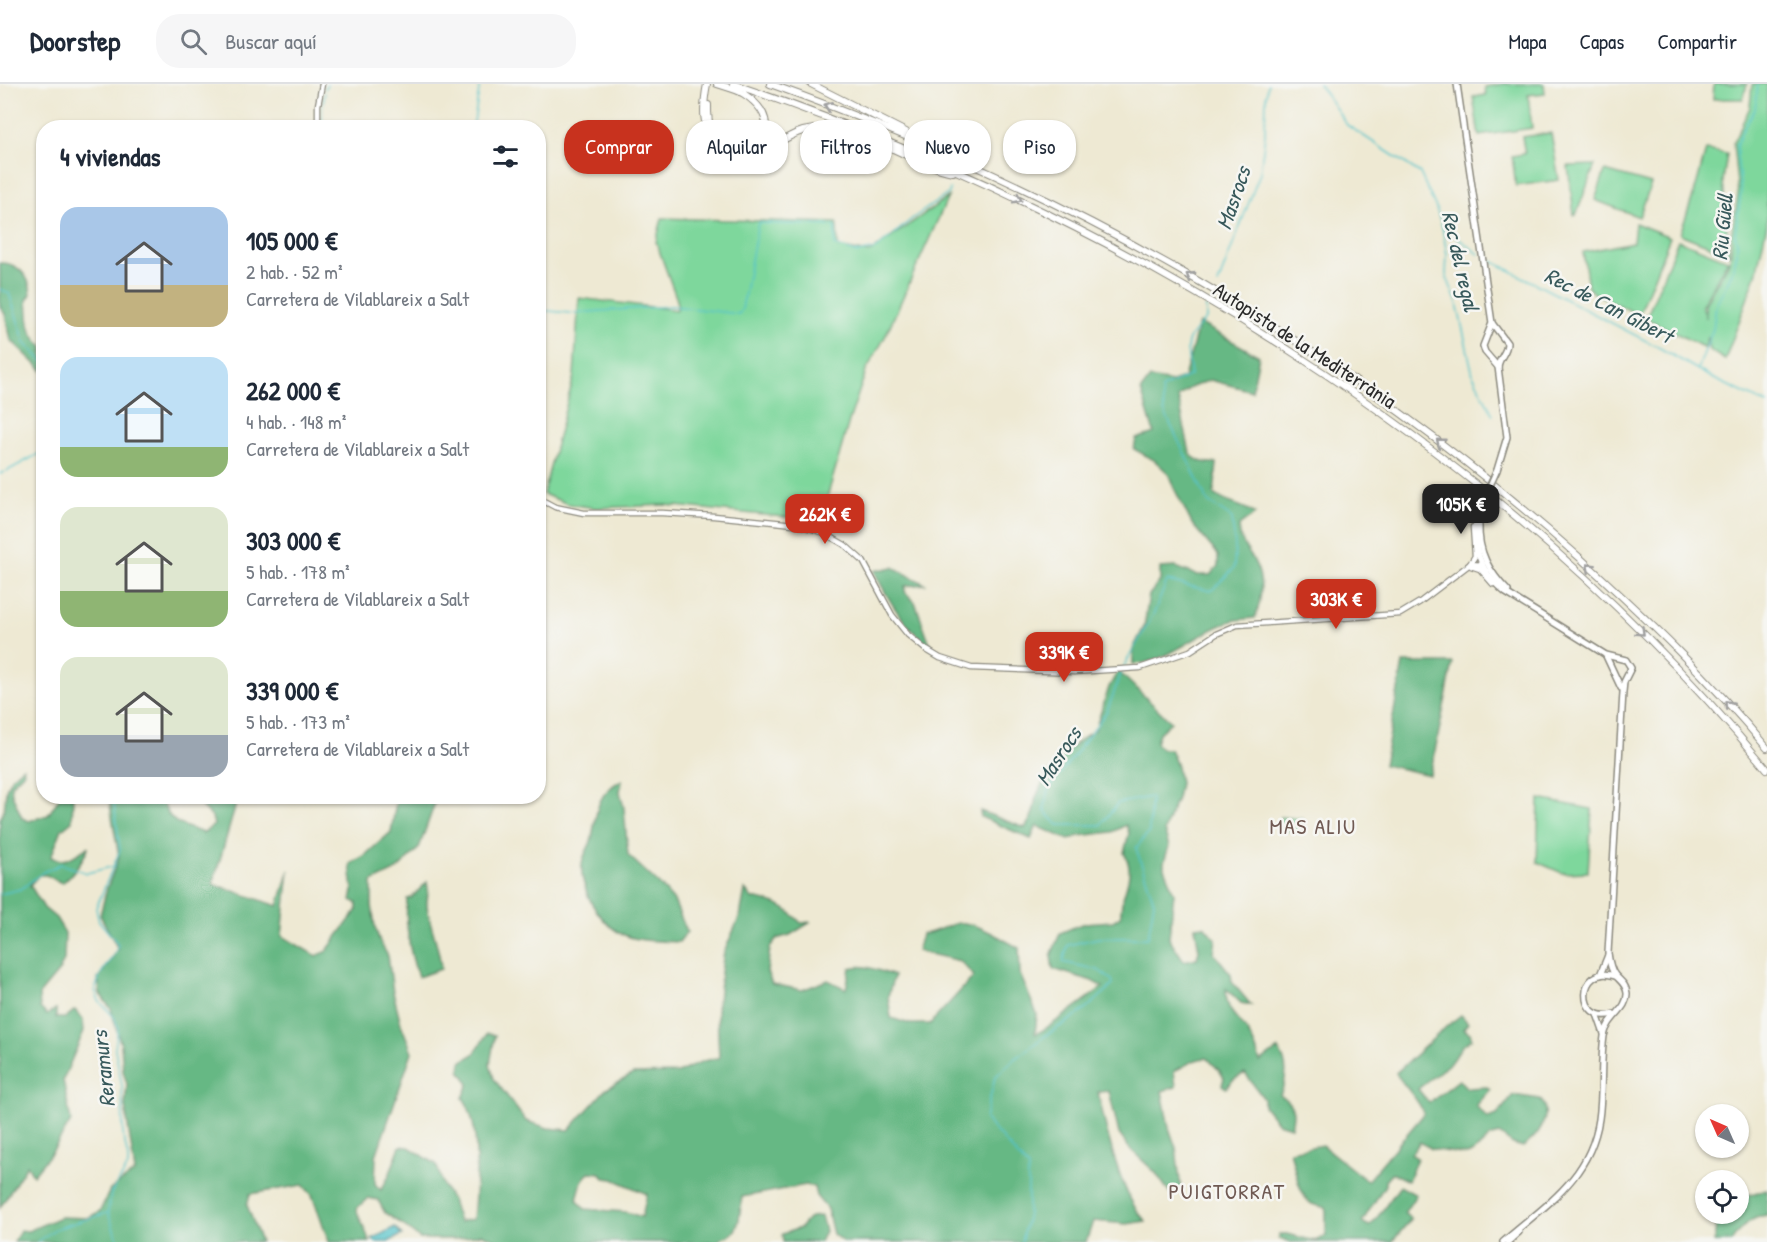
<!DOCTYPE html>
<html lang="es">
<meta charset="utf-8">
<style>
body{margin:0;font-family:"Patrick Hand",sans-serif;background:#f6f6f7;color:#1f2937;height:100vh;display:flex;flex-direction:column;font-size:22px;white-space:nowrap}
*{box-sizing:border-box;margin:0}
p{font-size:20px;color:#747a83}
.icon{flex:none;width:33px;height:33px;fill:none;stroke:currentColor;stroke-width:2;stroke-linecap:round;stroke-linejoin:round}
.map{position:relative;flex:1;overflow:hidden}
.details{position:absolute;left:36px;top:36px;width:510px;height:684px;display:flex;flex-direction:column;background:#fff;border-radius:24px;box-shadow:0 2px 4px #0004}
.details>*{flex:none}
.hud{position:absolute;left:564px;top:36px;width:570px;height:54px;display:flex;gap:12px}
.needle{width:39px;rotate:315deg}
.buttons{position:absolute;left:1695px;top:1020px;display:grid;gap:12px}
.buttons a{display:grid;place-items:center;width:54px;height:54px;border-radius:50%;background:#fff;box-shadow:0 2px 4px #0004;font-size:30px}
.price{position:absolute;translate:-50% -51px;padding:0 14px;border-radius:12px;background:#c8321e;color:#fff;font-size:20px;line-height:39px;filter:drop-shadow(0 2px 3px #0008)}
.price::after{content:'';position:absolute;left:50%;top:36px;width:18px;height:14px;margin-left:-9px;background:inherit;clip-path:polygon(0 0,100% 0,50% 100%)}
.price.on{background:#222;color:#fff}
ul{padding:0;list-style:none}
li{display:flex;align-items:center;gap:18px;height:150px;padding:0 24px}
li span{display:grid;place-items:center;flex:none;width:168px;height:120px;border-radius:18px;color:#555}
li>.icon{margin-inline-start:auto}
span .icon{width:72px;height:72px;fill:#fffc;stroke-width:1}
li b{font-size:26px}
h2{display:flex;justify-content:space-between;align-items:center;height:72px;padding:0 24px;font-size:26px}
.tag{padding:0 21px;border-radius:24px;background:#fff;box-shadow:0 2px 4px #0004;font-size:21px;line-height:54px}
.tag.on{background:#c8321e;color:#fff}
header{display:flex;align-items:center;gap:36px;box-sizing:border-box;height:84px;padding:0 30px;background:#fff;border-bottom:2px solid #e0e1e3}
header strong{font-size:28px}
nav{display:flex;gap:33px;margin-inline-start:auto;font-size:21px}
.search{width:420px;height:54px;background:#f6f6f7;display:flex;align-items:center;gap:15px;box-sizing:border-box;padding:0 21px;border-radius:24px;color:#747a83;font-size:22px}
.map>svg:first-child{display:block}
.green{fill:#7ed79c;stroke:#548164;stroke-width:1.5}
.forest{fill:#66b884;stroke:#487258;stroke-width:1.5;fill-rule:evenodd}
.water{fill:#56c4ca;stroke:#40787a;stroke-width:1.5}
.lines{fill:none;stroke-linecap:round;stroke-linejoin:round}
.stream{stroke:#56c4ca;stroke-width:1.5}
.tertiary-casing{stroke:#8c8a7f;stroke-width:7}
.primary-casing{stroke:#8c8a7f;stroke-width:8}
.motorway-casing{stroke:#8c8a7f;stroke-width:8}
.tertiary{stroke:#fff;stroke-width:4.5}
.primary{stroke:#fff;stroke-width:5}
.motorway{stroke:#fff;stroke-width:6}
.primary-bridge-casing{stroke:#8c8a7f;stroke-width:8;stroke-linecap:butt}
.primary-bridge{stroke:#fff;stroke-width:5}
.oneway{stroke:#a0a0a0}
.labels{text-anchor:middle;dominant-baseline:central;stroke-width:5;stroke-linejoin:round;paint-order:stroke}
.street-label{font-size:21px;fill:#2b2b2b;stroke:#f6f6f2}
.water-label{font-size:22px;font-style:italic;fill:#38595b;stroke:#f6f6f2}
.neighbourhood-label{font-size:22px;letter-spacing:1.5px;fill:#705a53;stroke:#f6f6f2}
</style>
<header>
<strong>Doorstep</strong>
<div class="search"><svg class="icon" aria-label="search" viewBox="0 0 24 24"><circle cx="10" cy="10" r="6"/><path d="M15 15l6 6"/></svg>Buscar aquí</div>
<nav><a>Mapa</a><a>Capas</a><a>Compartir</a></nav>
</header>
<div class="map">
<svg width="1767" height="1158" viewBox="0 0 1767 1158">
<rect width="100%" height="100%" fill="#f6f6f2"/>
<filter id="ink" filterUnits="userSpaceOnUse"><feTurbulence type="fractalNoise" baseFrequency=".0167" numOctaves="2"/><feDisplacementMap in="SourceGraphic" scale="12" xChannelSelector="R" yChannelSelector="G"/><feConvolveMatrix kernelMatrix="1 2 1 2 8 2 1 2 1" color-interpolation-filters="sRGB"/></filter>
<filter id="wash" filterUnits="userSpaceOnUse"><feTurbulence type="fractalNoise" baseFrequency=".008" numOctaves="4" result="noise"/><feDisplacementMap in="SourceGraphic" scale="24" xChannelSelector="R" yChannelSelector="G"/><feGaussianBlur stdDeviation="1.35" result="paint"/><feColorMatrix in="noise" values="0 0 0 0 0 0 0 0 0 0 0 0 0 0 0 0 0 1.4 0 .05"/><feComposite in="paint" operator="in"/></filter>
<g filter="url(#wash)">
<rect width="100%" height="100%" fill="#eee9d3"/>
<g class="green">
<polygon points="1504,0 1544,0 1545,9 1528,11 1532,44 1479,52 1473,13 1486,11 1485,3"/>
<polygon points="1714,0 1747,0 1743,15 1713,15"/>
<polygon points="1752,0 1767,0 1767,140 1756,191 1725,276 1709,266 1707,253 1705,264 1648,235 1647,232 1678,156 1728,176 1702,221 1706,234 1705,220 1728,180 1731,170 1731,152 1738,110 1733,59 1750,23"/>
<polygon points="1551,49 1559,96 1516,102 1512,72 1525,70 1522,53"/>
<polygon points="1706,66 1727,70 1723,97 1729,170 1680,150 1695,106"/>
<polygon points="1595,81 1576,131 1574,131 1568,82"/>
<polygon points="1605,87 1651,100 1639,133 1595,116"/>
<polygon points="948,113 885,253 866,287 849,337 819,442 794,434 665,421 596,424 568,420 543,410 574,292 579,214 677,226 677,216 656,158 662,134 837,139 838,163 869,169"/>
<polygon points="1635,139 1670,153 1640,228 1637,230 1594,209 1588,203 1583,168 1633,158"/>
<polygon points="1539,715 1592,725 1588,788 1562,789 1537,778"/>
<polygon points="1280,733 1303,735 1302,748 1279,746"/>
</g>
<g class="forest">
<path d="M0,179c17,-1 30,13 31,31l-4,6c2,21 -1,31 16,47v24l-32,-31 -6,-26 -5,-7z"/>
<path d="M1199,239l60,33 -7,35 -42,-11 -20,8 -12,9 12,56c8,10 15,10 27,10l-3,31c14,11 28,10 41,20l-16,12c0,15 8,23 15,35 10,18 8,38 1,57 -8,1 -16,1 -23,3 -31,9 -66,43 -99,43v-15l11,-22 5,-32 11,-14v-13l16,-1 20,8h14l8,-9v-11l-26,-31 -18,-36 -6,-15 -14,-13 -20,-11 2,-10 18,-6 -13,-43 9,-12 22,4 12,-4z"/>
<path d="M893,483l32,17 -20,2v6l10,10 16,45c-27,-20 -42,-46 -57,-76z"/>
<polygon points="1403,579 1453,579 1430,691 1384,681"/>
<path d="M1118,587l53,51 -12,11 -3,10 5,6h9l7,17 3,17 -3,15 -13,33 5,15 -5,16v6l10,25 -5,45 15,23 13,-3 2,-8 -4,-23 9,-1 12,13 -2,14 17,21 1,8 19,23 -10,-2 -15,-14c0,24 9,25 21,42 6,10 10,19 13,31l18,-13c11,16 9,29 2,46 14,10 15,16 11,32l-13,-4 -14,-17v-7l-19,-26 -12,7 -7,8 -4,-3 2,-7 -5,-8 -12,-12c-16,1 -20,8 -33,13l2,16 -14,4 7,37 7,20 5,42 -12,2 -14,-20 -25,-23 -11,-15 -10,-43 -11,1c7,34 23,107 48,129l-19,3 -34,-3 -7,21h-243l-10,-8 -6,-25 -11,-13 -2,-9 -8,-2 -64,12c-2,10 -1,32 -12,38 -6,3 -8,1 -13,7h-214l-22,-8 -24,5h-37l-18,-15 -17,-11 -7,-13 -10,-2 -12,11 14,33h-41l-17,-47 -9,-10 -53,9 -3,11 14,37h-247l6,-12 8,1 32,-14 28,1 12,-7 10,-21 25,-18 -10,-66 2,-22 -4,-13 -2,-26 -10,-36 -11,-15 -2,-15 20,-30 -18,-34 7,-27 12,-31 -10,-58 54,2c6,24 20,24 40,32l11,-8 -2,-8 -20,-20h46l-25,87 65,22 11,-36 -7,66 34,20 10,-4 31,-42v-7l-6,-3 2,-9 -3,-27 14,-8 27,-24 6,-35h40l-18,51 -22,22 -25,12v23l3,22 5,15 8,14 5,36 8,32 11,28 -36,104 -1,28 6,6 8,-14 11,-30 9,1 27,17 8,23 8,13 7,22 14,-3c3,-31 9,-96 -10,-121l6,-14 -9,-14 1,-8 13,-8 13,-20 8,1 -5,29 4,15 32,42 22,7 21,2 37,-41 27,-15 45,-1 25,-12 16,-3 -2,-47 4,-39 3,-20 16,-36 5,-26 7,8c23,4 33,8 49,25l10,-1 -21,13 -14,4 -6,9 -3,24 5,12 30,6 26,-10 18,9 4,-21c14,-5 30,3 44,8l-6,20 3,22 19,6h20l44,-48 -14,-15 -43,-10 5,-17c14,-1 24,-9 36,-11 17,-2 46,17 61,25l1,26 17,40 -2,20c11,-3 55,-38 68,-47l-11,-6 -39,-12 -2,-13 9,-23 24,-10 29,-2 8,-5c-2,-24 17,-39 3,-63l5,-20 -3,-8 -14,7 -33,4 -10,4 -32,-14 -6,13 -50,-22 -1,-6 45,17c2,-4 6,-8 7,-13 3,-5 2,-12 4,-18 11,-27 34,-53 59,-67l14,-43zM589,1088l12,1 3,5 9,1 34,15 -5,23 -16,-5 -41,-3 -8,-10 5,-18z"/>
<path d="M23,683l1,5 -13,13 1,9 10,24 7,3 19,-6 12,-18h13l-1,24 -10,8 -11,28c14,8 24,-2 37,-10 -2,10 -18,30 -26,36l-16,-8h-7l-9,10 14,23 12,10 9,15 -1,27 -5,11 -20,24 1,13 7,7 9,-6v9h9l10,-8 8,10 1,11 -21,49 8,41 -19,31 -19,23 -6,-10 -27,43v-389c7,-10 4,-22 7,-33 3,-8 9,-14 16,-19z"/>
<path d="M622,696l-2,12 4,16 4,47 33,31 13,15 13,31 -8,10c-41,-2 -63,1 -87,-38 -6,-12 -12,-26 -10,-40 1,-9 8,-17 10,-26 5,-26 3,-44 30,-58z"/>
<path d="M427,798c3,12 -1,15 0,24 3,22 13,41 14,63l-23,8c-9,-26 -13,-50 -11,-78l4,-1z"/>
<path d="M1461,931l7,8 -5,6 7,4 2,6 -10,7 -12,17 -32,26 11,14 30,-23 8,8 20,-1 3,3 -14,16 12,12 9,-3 16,-20 27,4c14,17 -3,38 -17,48l-10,-3 -14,-10 -9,3 -16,15 -7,3 -35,-6 -12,-7 -9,12 6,4 -9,23 -16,-8 -7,8v4l-23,37 7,4 5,-4 26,-36 16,9 -12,18 7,6 -19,23h-101l-12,-4v-4h8l28,7 11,-5v-28c-5,-2 -9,-2 -14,-4 -13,-6 -18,-40 -22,-53l32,-6 45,36 57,-67c-5,-15 -20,-27 -28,-41l51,-47z"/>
<path d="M1767,1106v25c-18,3 -26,12 -36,27h-17l2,-17 11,-11h11l1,-13 4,-5z"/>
<polygon points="821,1132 825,1147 820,1158 783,1158 782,1150 800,1144 810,1133"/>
</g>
<polygon class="water" points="395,1143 402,1151 388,1158 376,1158 372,1155"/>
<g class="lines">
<g class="stream">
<polyline points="1319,0 1347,41 1420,89 1436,124 1442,142 1447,170 1446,191 1457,219 1473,291 1493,331"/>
<polyline points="325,5 327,0"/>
<polyline points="322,44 322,24 325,9"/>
<polyline points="473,44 480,0"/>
<polyline points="1442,142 1479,170"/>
<polyline points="1486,174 1658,263 1712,294 1767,320"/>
<polyline points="1218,200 1260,89 1265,51 1266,13 1268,0"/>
<polyline points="0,205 9,209 25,259 44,278"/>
<polyline points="538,226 570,229"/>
<polyline points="574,229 672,222 739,230 742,225 758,139 835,142 835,161 858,169 876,165 913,134 949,109 950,105"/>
<polyline points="1698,285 1713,245 1716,221 1732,189 1737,169 1737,158 1735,150 1741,109 1736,62 1742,47 1755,25 1758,0"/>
<polyline points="7,387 44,367"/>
<polyline points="0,390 4,388"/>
<path d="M1124,582l30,-53 13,-32 44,10 23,-23 1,-22 -3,-28 -24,-16 -44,-91 -2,-23 29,-13c-5,-32 -9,-32 15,-56v-12"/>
<polyline points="113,712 120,766 96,824 99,837 118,860 116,867 100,891 95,906 99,917 114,933 118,943 115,965 122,1002 123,1050 128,1074 128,1082 123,1091 111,1109 108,1128 118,1158"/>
<polyline points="0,810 21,805 43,788 61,780 87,789 115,782"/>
<polyline points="37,1158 55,1145 107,1129"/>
<polyline points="1021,1158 1028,1130 1028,1084 985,1035 995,993 1013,976 1045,952 1085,926 1113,901 1112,896 1098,886 1063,878 1068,861 1098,854 1148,854 1154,818 1136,764 1149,748 1151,713 1118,719 1101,741 1058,741 1044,726 1049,705 1107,627 1122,587"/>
</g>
</g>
</g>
<g filter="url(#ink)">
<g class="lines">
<g class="tertiary-casing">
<g id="tertiary">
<polyline points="318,44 318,21 322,0"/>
<polyline points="538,414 555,423 584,429 662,429 714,432 794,440 822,448 845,461 863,477 892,531 908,551 925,565 940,574 971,584 1074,588 1140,584 1190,567 1216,550 1237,541 1400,530 1420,518 1470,480 1483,481"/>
<polyline points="1470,480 1475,472 1473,443"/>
<polyline points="1471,482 1480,485 1493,500"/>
</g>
</g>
<g class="primary-casing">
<g id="primary">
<polyline points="1457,0 1492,239 1483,262 1485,268 1498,283"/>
<path d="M1492,239l15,20c0,10 -8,14 -9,24l9,70 -10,33"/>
<path d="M1482,419c-14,35 -5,67 24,90l100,62 20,5 5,8 -7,14 -1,10 -15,261c1,7 2,16 7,22 5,6 11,9 12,18 1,17 -19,23 -23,43 -4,27 -1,56 -5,83 -9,60 -54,86 -96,123"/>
<path d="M1479,441c-1,27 10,47 29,66"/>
<polyline points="1606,572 1621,604"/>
<polyline points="1600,891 1608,871"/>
<polyline points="1597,930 1604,950"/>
<path d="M1614,930c-39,11 -37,-51 1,-38"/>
<polyline points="1508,1158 1519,1148"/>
</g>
</g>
<g class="motorway-casing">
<g id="motorway">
<path d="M707,0c-4,21 -6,44 8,62 23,29 58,-3 82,-13 11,-4 24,-5 36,-4 42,4 79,35 120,43"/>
<path d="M733,0c394,134 767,362 1034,685"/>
<path d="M770,0c301,107 570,260 809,473 66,60 131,122 188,191"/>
<polyline points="811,0 906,48"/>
<path d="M708,21c-2,90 102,33 36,-11 -7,-5 -18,-7 -27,-10"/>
</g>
</g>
<use href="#tertiary" class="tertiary"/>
<use href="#primary" class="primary"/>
<use href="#motorway" class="motorway"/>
<g class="primary-bridge-casing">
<polyline id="primary-bridge" points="1482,419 1497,386"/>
</g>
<use href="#primary-bridge" class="primary-bridge"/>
</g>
<defs><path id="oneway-chevron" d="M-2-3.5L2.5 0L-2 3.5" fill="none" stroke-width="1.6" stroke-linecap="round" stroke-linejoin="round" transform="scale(1.5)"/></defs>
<g class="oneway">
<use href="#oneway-chevron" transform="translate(828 22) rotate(-159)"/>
<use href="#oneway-chevron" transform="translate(1018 115) rotate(26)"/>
<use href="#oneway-chevron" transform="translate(1190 192) rotate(-150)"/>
<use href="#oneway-chevron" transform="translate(1440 358) rotate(-142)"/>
<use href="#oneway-chevron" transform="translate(1590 483) rotate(-138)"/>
<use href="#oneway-chevron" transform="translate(1641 548) rotate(44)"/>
<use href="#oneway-chevron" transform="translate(1728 620) rotate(-132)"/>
</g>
</g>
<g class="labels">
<g class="street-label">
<text transform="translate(1305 261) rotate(33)">Autopista de la Mediterrània</text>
</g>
<g class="water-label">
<text transform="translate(1233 114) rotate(-71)">Masrocs</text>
<text transform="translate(1722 143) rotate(-85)">Riu Güell</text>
<text transform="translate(1461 177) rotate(77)">Rec del regal</text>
<text transform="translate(1609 221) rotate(27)">Rec de Can Gibert</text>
<text transform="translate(1058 672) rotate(-57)">Masrocs</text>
<text transform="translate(103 985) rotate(-96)">Reramurs</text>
</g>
<g class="neighbourhood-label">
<text x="1313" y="742">MAS ALIU</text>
<text x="1227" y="1107">PUIGTORRAT</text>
</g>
</g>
</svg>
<div class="buttons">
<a><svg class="needle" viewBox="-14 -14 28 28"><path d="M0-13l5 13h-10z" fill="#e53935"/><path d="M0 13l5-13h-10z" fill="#747a83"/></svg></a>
<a><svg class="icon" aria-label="locate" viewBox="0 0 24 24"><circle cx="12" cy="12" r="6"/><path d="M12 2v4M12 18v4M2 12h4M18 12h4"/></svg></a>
</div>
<b class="price on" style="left:1461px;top:451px">105K €</b>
<b class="price" style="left:825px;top:461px">262K €</b>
<b class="price" style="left:1336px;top:546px">303K €</b>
<b class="price" style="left:1064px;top:599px">339K €</b>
<div class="hud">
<a class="tag on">Comprar</a>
<a class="tag">Alquilar</a>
<a class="tag">Filtros</a>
<a class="tag">Nuevo</a>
<a class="tag">Piso</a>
</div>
<section class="details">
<h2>4 viviendas<svg class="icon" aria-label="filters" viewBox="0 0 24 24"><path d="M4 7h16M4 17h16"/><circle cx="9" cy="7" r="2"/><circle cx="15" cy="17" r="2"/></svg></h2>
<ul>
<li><span style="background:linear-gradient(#a9c7e8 65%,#c2b280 0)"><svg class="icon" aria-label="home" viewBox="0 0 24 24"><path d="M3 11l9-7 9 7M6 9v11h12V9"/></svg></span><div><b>105 000 €</b><p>2 hab. · 52 m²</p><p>Carretera de Vilablareix a Salt</p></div></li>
<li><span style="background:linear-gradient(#bfe0f5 75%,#8fb573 0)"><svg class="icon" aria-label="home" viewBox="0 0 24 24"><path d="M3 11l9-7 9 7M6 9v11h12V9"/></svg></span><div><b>262 000 €</b><p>4 hab. · 148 m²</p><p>Carretera de Vilablareix a Salt</p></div></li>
<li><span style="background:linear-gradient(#dfe7d0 70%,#8fb573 0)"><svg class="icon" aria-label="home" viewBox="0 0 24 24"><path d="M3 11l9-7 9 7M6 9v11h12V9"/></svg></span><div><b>303 000 €</b><p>5 hab. · 178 m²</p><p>Carretera de Vilablareix a Salt</p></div></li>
<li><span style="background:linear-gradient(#dfe7d0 65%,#9aa5b1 0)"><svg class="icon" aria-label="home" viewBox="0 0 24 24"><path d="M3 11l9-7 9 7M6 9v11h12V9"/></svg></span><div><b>339 000 €</b><p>5 hab. · 173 m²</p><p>Carretera de Vilablareix a Salt</p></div></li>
</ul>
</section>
</div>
